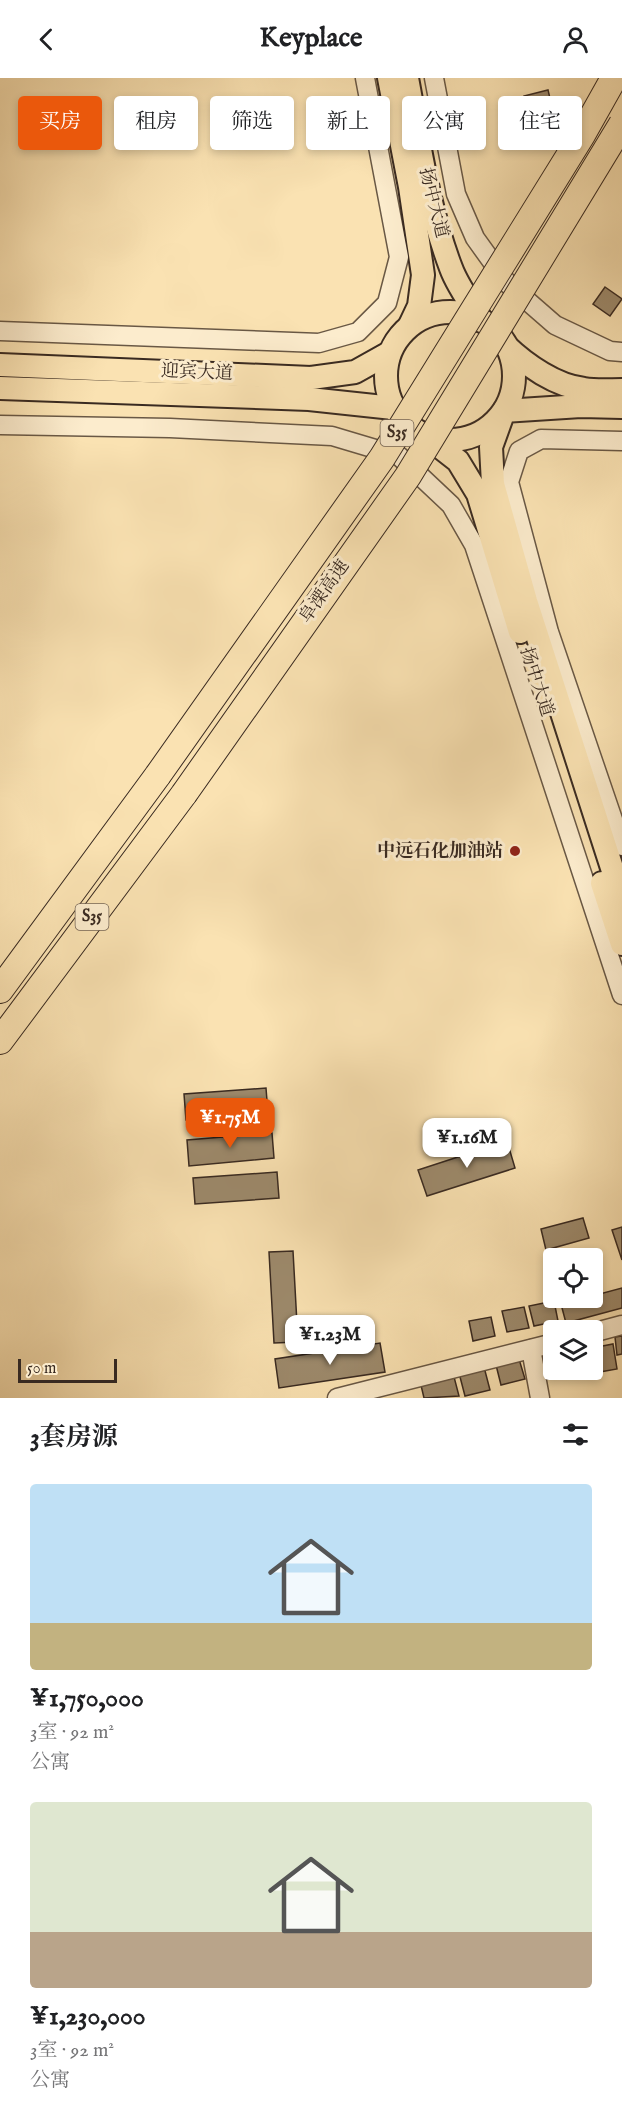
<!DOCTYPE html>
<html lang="zh">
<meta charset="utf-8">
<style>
body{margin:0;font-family:"IM FELL English","Noto Serif SC",serif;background:#f6f6f6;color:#202124;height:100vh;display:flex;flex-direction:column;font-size:22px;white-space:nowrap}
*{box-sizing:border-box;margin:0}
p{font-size:20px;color:#757577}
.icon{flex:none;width:33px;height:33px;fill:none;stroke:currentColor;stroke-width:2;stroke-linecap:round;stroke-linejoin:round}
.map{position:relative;height:1320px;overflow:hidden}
.details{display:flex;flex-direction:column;background:#fff;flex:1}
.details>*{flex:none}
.hud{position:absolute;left:18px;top:18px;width:586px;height:54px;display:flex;gap:12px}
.fabs{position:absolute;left:543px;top:1170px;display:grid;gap:12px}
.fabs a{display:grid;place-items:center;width:60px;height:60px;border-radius:6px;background:#fff;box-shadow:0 3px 9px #0003;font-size:30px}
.scale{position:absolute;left:18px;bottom:15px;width:99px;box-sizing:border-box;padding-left:6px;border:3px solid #392a21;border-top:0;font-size:16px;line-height:21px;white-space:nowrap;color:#392a21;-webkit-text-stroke:4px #fceccd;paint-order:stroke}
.price{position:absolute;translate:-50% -51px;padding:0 14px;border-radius:12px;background:#fff;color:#222;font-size:20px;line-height:39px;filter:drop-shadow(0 2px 3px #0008)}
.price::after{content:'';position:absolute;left:50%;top:36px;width:18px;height:14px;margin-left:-9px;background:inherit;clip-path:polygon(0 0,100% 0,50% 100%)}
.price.on{background:#ea580c;color:#fff}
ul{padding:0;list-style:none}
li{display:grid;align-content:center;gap:12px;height:318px;padding:0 30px}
li span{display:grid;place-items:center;height:186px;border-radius:6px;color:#555}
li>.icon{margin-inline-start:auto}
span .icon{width:108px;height:108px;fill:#fffc;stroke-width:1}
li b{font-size:26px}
h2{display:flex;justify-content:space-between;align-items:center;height:72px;padding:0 30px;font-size:26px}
.pill{padding:0 21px;border-radius:6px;background:#fff;box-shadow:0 3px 9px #0003;font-size:21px;line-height:54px}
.pill.on{background:#ea580c;color:#fff}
header{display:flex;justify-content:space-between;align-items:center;height:78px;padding:0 30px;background:#fff;font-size:27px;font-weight:700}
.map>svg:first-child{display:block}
.building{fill:#9d8a6c;stroke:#392a21;stroke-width:1.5}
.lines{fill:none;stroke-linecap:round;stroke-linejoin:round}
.minor-casing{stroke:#695845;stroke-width:21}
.major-casing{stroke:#392a21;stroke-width:26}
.highway-casing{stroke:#392a21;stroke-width:28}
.minor{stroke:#fceccd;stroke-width:18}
.major{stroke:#fae2b2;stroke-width:22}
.highway{stroke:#fae2b2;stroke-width:26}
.highway-bridge-casing{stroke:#392a21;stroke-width:28;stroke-linecap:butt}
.highway-bridge{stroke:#fae2b2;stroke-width:26}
.poi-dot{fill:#8f2418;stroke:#fceccd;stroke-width:2}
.labels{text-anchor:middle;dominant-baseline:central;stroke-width:6;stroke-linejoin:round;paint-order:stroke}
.shield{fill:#fceccd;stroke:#746455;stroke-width:1.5}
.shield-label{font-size:16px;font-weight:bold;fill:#392a21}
.street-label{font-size:18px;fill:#392a21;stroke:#fceccd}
.poi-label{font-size:18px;font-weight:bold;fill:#392a21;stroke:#fceccd;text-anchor:end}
</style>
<header><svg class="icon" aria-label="back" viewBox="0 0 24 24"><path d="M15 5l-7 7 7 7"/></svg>Keyplace<svg class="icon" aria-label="person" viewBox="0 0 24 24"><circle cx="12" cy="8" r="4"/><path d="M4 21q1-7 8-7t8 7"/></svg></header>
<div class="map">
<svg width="622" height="1320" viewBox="0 0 622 1320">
<rect width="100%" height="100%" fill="#fae2b2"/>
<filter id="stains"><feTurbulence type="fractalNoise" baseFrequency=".00333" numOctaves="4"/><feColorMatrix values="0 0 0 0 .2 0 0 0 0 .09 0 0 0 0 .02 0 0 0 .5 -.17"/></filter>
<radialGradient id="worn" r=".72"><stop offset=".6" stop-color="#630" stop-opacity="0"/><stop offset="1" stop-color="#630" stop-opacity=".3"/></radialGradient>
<g class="building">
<polygon points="548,12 553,33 530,39 524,18"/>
<polygon points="605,209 622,221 610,238 593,226"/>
<polygon points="266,1010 268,1036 186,1042 184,1016"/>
<polygon points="272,1055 274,1080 189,1088 187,1062"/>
<polygon points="507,1063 515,1090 427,1118 418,1092"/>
<polygon points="277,1094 279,1120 195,1126 193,1100"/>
<polygon points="583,1140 589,1160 546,1172 541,1151"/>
<polygon points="622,1149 622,1182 612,1152"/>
<polygon points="293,1173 298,1264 274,1265 269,1174"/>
<polygon points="622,1210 622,1230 566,1245 561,1226 592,1220 592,1218"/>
<polygon points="554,1223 558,1243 534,1248 529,1228"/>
<polygon points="524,1229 529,1250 507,1254 502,1233"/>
<polygon points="491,1239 495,1258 473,1263 469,1243"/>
<polygon points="622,1258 622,1276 617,1277 615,1259"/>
<polygon points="380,1265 385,1294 279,1310 275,1281"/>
<polygon points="613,1266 617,1291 594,1295 592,1270"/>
<polygon points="554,1277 554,1292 565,1292 566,1299 540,1302 537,1280"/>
<polygon points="519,1281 525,1301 501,1307 496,1287"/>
<polygon points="484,1289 490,1312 465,1318 459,1295"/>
<polygon points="453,1295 459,1318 424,1320 420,1303"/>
</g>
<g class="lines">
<g class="minor-casing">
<g id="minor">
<polyline points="434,0 456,116 475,160 508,206 555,247 610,273 622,274"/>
<polyline points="0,253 319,265 358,254 387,225 399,179 365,0"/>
<polyline points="0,347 170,350 332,358 399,378 451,427 474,467 622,917"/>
<polyline points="622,363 541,361 519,373 509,404 549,554 622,768"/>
<polyline points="592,1255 622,1247"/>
<polyline points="531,1271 540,1320"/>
<polyline points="337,1320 554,1265"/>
</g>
</g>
<g class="major-casing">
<g id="major">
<polyline points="389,0 410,109 423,197 419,228 410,247"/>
<path d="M407,0c12,64 21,130 44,190 7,19 20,36 31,53"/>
<circle cx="450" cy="298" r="64"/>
<path d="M506,268c20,19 50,40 78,43 12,2 25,1 38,1"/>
<polyline points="0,287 311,300 355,294 389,275"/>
<polyline points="0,310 309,321 393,330"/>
<polyline points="622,329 581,328 504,333 491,369 493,406 526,523 622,821"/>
<polyline points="426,358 458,383 478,416 520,554"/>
<polyline points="602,805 622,866"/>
</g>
</g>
<g class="highway-casing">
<g id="highway">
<polyline points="0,912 158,697"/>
<polyline points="0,963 184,716"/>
</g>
</g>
<use href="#minor" class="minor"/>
<use href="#major" class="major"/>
<use href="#highway" class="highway"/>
<g class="highway-bridge-casing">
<g id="highway-bridge">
<polyline points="158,697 382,380 582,57 614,0"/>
<polyline points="184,716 408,398 622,46"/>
</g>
</g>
<use href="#highway-bridge" class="highway-bridge"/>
</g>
<circle class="poi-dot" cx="515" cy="773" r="6"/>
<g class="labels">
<g class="shield">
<rect x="380.5" y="342" width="33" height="26" rx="4.5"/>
<rect x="75.5" y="826" width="33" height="26" rx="4.5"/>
</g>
<g class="shield-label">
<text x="397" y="355">S35</text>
<text x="92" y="839">S35</text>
</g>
<g class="street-label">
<text transform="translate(433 125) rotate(76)">扬中大道</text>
<text transform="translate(197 295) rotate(2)">迎宾大道</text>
<text transform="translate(325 514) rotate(-55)">阜溧高速</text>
<text transform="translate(536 604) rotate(72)">扬中大道</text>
</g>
<g class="poi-label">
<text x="503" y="773">中远石化加油站</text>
</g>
</g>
<rect width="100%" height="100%" filter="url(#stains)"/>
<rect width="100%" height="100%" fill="url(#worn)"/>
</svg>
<div class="fabs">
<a><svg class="icon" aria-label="locate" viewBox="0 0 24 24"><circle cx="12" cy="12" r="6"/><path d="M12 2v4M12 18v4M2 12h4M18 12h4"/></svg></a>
<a><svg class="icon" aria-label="layers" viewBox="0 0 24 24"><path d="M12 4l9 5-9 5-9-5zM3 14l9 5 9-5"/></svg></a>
</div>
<div class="scale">50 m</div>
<b class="price on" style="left:230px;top:1071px">¥1.75M</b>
<b class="price" style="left:467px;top:1091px">¥1.16M</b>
<b class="price" style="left:330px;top:1288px">¥1.23M</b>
<div class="hud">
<a class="pill on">买房</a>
<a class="pill">租房</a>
<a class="pill">筛选</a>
<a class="pill">新上</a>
<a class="pill">公寓</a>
<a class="pill">住宅</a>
</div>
</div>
<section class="details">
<h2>3套房源<svg class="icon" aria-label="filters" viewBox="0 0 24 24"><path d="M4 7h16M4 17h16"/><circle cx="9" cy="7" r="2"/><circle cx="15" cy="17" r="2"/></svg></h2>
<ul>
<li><span style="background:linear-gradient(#bfe0f5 75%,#c2b280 0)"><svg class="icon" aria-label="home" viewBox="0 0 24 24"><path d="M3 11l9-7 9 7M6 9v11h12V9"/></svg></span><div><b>¥1,750,000</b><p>3室 · 92 m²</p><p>公寓</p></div></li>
<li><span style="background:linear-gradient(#dfe7d0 70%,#b9a48a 0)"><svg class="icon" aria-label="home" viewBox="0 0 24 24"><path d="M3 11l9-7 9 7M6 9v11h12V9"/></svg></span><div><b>¥1,230,000</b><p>3室 · 92 m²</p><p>公寓</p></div></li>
</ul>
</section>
